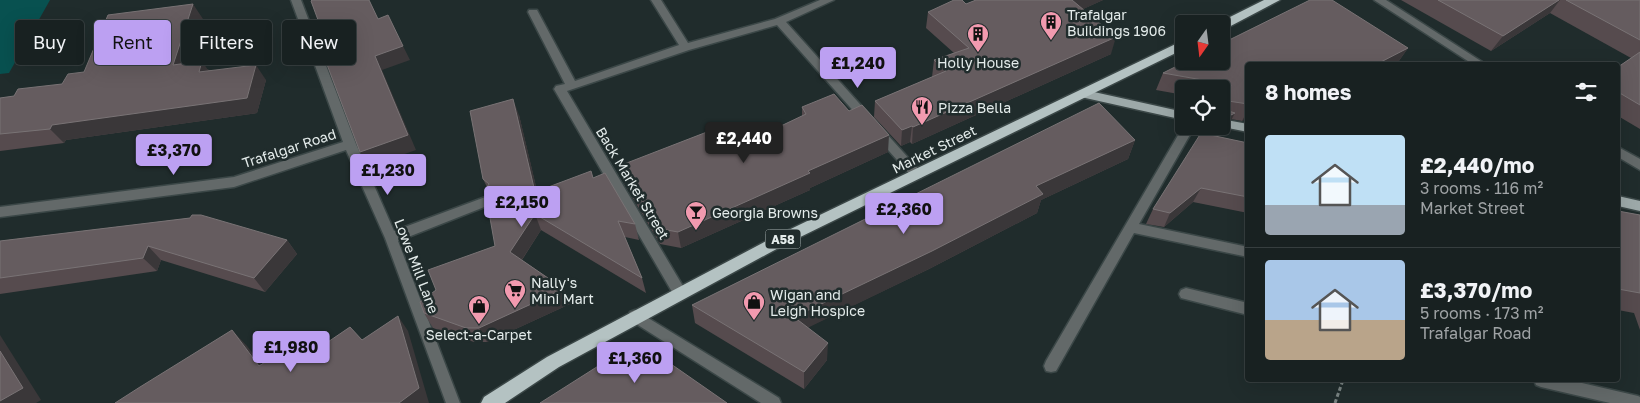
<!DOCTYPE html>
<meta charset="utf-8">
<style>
body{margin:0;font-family:"Golos Text",sans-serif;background:#252e2e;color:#f1f3f6;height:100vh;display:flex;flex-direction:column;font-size:19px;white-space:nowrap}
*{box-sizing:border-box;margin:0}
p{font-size:16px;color:#9fa3a5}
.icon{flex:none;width:28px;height:28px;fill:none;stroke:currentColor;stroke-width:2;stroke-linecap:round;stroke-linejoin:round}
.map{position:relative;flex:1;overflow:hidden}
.sheet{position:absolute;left:1245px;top:62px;width:375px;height:320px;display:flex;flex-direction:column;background:#182121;border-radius:5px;box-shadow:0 5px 20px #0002,0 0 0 1px #363e3f}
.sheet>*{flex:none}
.banner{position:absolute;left:15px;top:20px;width:475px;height:45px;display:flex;gap:10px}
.needle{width:32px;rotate:194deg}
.tools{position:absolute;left:1175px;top:15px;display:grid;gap:10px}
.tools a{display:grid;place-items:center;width:55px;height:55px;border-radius:5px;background:#182121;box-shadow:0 5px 20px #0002,0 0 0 1px #363e3f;font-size:25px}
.price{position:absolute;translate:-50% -42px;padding:0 11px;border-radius:5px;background:#bca0f2;color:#111;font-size:16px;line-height:32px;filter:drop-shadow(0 1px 2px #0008)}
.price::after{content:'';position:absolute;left:50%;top:30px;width:15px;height:11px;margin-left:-8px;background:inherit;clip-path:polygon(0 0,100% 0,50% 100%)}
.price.on{background:#222;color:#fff}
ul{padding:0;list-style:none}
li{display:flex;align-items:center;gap:15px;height:125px;padding:0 20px}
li+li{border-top:1px solid #363e3f}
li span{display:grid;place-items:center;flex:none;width:140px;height:100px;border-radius:5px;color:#555}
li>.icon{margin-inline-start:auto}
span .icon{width:60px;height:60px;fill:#fffc;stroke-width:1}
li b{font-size:21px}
h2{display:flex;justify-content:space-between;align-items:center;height:60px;padding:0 20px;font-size:21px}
.chip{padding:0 18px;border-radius:5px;background:#182121;box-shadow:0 5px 20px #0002,0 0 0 1px #363e3f;font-size:18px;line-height:45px}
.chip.on{background:#bca0f2;color:#111}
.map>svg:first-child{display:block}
.green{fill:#085150}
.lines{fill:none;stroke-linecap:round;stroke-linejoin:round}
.minor-casing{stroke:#3b4747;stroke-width:3}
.major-casing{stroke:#3b4747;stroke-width:3}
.highway-casing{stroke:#3b4747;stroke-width:3}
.path{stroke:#788281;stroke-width:3;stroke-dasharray:4 2.5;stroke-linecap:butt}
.minor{fill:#636969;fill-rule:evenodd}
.major{fill:#9da9a9;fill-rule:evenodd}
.highway{fill:#b4c2c2;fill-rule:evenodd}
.wall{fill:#564b4e}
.shaded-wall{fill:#3a3739}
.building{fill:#655c5f;stroke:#797375}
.labels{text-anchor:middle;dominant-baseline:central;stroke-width:5;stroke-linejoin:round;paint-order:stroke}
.shield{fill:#202c2c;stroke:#a9b2b2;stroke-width:1}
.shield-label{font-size:12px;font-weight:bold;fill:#e4eceb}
.poi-label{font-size:14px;fill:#e4eceb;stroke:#202c2c;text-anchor:start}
.street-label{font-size:14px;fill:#e4eceb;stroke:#202c2c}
</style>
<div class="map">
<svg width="1640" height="403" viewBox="0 0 1640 403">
<rect width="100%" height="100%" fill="#202c2c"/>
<polygon class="green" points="0,0 50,0 9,73 0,74"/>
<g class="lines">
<g class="minor-casing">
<g id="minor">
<polygon points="291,0 301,0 356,144 394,231 488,196 492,198 494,201 492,204 398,241 460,403 446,403 385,238 346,150 234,187 0,217 0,207 234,177 343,142"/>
<polygon points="651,0 661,0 688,43 775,19 820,0 834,0 786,22 921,172 923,175 921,178 913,178 777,25 689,50 567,91 687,293 685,297 680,299 675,297 554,89 556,86 565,84 528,12 529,10 537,10 575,81 679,45"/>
<polygon points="1374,0 1386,0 1487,65 1474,65"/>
<polygon points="1184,125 1195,126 1139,224 1248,247 1248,257 1134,233 1056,371 1051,372 1046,371 1044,366 1046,361"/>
<polygon points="1618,147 1640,159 1640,170 1618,157"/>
<polygon points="1186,288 1248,303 1248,315 1181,298 1179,294 1181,290"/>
<polygon points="635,310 779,398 781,403 761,403 630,320 628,316 630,312"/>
<polygon points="1534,380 1569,380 1638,396 1640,397 1640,403 1610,403 1541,387 1536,385"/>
</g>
</g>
<g class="major-casing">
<g id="major">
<polygon points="1085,90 1184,112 1184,120 1081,97 1079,94"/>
<polygon points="1221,119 1248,124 1248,132 1218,126 1221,126"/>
<polygon points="1618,196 1640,201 1640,211 1618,206"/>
</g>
</g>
<g class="highway-casing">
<g id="highway">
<polygon points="1264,0 1280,0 1225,29 1221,30 1221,24 1216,24"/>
<polygon points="1184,40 1184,49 784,245 559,367 505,403 481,403 484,397 547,357 774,237"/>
</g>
</g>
<polyline class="path" points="1335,403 1343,380"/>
<use href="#minor" class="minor"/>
<use href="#major" class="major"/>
<use href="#highway" class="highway"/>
</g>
<g class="wall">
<polygon points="976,0 1103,0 1083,9 1111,54 912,144 910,142 901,146 874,117 875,101 932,77 934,60 954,53 926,28 928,12 966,4"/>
<polygon points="1401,0 1640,0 1640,129 1618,116 1618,67 1631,58 1550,13 1491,51"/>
<polygon points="203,19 190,62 209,70 266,80 257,113 66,140 64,143 0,151 0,98 14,96 62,84 84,72"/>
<polygon points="1408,48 1396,65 1248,65 1248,118 1242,121 1231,119 1226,130 1215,136 1248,143 1248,213 1193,202 1164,227 1146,224 1153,209 1221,126 1221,89 1184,89 1184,95 1156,90 1163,73"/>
<polygon points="802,107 849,111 888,152 810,188 810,190 681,248 660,244 624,183 619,166 739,146 802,116"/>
<polygon points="519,115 537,191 593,178 635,224 639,240 625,237 642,278 646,293 541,230 522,260 564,289 570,304 487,342 474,342 433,328 424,313 436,290 495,246 487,187 483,179"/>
<polygon points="1135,140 1128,159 1041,200 1037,213 929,269 808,327 827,360 804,389 695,323 692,305"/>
<polygon points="1618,211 1640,215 1640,330 1634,313 1618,310"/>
<polygon points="190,218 287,240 297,254 265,292 161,260 157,271 0,294 0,241"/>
</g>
<g class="shaded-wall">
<polygon points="1072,0 1103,0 1068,16"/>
<polygon points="1559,0 1560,0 1550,13 1491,51 1503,36"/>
<polygon points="193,4 203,19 184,80 173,65"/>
<polygon points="1116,37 1111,54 912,144 913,127"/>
<polygon points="403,46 410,60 382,70 416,150 368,167 360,152 375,56"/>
<polygon points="1408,48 1396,65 1375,65"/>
<polygon points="202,61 212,76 199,72"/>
<polygon points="256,65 266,80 257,113 66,140 64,143 50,129 52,125"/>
<polygon points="513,99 519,115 541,207 535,192"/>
<polygon points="1248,110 1248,118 1242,121"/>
<polygon points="1235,113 1226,130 1195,147 1203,130 1210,126 1221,126 1221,120"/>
<polygon points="912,126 910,142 901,146 902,130"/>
<polygon points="889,135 888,152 810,188 810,190 681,248 678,232 808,171"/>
<polygon points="1135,140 1128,159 1041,200 1037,213 929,269 795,334 794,317 1036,186"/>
<polygon points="1201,188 1193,202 1164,227 1170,213"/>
<polygon points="535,214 541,230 517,267 510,252"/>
<polygon points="287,240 297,254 265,292 254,278"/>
<polygon points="148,246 161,260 157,271 143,258"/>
<polygon points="564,289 570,304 487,342 479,328"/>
<polygon points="398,316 408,331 429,403 399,403"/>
<polygon points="232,330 247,346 274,380 259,366"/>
<polygon points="0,335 41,400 36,403 0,403"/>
<polygon points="828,343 827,360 804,389 804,372"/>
</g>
<g class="building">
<polygon points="312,0 369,0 378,19 388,15 403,46 375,56 408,135 360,152 314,30 321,28 311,1"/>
<polygon points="954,0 962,0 966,4 976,0 1072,0 1116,37 913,127 912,126 902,130 875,101 946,71 934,60 969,48 928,12"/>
<polygon points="1310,0 1332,0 1408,48 1375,65 1248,65 1248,104 1228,101 1225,110 1235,113 1221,120 1221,101 1231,85 1163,73 1187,61 1221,61 1221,44"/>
<polygon points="1438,0 1559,0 1503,36"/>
<polygon points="1566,0 1640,0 1640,40"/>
<polygon points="193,4 173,65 202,61 199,72 256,65 247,98 52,125 50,129 0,134 0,98 14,96 18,89 62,84 68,74 84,72 108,15"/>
<polygon points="1640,52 1640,105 1618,92 1618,67"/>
<polygon points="834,94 849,111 862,105 889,135 808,171 810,173 678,232 656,228 619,166 725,125 739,146 806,114 802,107"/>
<polygon points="513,99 535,192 591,171 593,178 605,173 635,224 618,221 642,278 535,214 510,252 564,289 479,328 466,328 424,313 420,302 436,290 428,270 495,246 485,190 489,184 483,179 470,111"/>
<polygon points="1099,103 1135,140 1036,186 1043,194 932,251 794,317 828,343 804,372 692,305"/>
<polygon points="1205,126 1210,126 1203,130"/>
<polygon points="1201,133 1248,143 1248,197 1201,188 1170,213 1153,209"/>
<polygon points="1618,211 1640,215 1640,293 1618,289"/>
<polygon points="192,215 201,215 287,240 254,278 148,246 143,258 0,278 0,241 190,218"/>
<polygon points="398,316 419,388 399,403 115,403 140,387 232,330 259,366 310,333 322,346 350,327 362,340"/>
<polygon points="633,348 648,348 727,403 540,403 603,363 608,368"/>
<polygon points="0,351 23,388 0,401"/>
</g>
<defs>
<g id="building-pin" transform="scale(1.125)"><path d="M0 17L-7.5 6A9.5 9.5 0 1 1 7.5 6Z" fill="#f29aaf" stroke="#202c2c"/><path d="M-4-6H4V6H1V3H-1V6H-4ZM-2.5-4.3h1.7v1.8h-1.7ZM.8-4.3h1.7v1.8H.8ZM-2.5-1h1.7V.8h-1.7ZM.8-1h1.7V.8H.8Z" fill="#111"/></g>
<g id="restaurant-pin" transform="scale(1.125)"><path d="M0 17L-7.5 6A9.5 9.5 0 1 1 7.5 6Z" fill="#f29aaf" stroke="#202c2c"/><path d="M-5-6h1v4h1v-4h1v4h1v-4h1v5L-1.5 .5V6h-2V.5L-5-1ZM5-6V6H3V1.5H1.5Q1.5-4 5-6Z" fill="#111"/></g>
<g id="bar-pin" transform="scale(1.125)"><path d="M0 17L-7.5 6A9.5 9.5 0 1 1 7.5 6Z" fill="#f29aaf" stroke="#202c2c"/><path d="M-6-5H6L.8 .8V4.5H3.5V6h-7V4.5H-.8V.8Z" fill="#111"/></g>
<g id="supermarket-pin" transform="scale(1.125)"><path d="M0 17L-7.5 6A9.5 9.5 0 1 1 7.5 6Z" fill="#f29aaf" stroke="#202c2c"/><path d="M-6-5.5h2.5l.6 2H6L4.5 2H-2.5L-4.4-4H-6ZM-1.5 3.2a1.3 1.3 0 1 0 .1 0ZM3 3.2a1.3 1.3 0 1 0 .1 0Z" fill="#111"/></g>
<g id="shop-pin" transform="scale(1.125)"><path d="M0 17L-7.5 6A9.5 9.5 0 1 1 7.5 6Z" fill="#f29aaf" stroke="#202c2c"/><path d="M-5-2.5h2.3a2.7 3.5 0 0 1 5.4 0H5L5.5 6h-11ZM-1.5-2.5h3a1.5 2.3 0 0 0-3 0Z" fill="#111"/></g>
</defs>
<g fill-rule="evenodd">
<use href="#building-pin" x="1051" y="22"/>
<use href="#building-pin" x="978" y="34"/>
<use href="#restaurant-pin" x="922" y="107"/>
<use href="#bar-pin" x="696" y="212"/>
<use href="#supermarket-pin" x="515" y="290"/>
<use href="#shop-pin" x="754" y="302"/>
<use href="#shop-pin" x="479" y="306"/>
</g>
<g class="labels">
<rect class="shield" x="765.5" y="229.5" width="35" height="19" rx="4"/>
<g class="shield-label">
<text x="783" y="239">A58</text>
</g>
<g class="poi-label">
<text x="1067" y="14">Trafalgar<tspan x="1067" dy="16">Buildings 1906</tspan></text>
<text x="978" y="62" text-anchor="middle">Holly House</text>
<text x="938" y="107">Pizza Bella</text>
<text x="712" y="212">Georgia Browns</text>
<text x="531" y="282">Nally's<tspan x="531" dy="16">Mini Mart</tspan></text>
<text x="770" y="294">Wigan and<tspan x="770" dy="16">Leigh Hospice</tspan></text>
<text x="479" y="334" text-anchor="middle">Select-a-Carpet</text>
</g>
<g class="street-label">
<text transform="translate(289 148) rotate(-18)">Trafalgar Road</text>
<text transform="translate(934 149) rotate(-26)">Market Street</text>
<text transform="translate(633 183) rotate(59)">Back Market Street</text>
<text transform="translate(417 266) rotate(69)">Lowe Mill Lane</text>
</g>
</g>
</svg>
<div class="tools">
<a><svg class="needle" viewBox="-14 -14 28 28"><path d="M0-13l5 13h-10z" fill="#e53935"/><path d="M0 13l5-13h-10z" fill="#9fa3a5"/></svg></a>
<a><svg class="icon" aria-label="locate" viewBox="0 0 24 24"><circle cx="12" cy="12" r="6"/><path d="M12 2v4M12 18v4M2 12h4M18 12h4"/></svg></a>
</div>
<b class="price" style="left:858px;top:89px">£1,240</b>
<b class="price on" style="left:744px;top:164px">£2,440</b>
<b class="price" style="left:174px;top:176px">£3,370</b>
<b class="price" style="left:388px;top:196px">£1,230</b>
<b class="price" style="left:522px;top:228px">£2,150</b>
<b class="price" style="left:904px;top:235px">£2,360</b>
<b class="price" style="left:291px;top:373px">£1,980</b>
<b class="price" style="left:635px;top:384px">£1,360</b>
<div class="banner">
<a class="chip">Buy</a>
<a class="chip on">Rent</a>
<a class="chip">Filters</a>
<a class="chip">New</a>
</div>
<section class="sheet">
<h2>8 homes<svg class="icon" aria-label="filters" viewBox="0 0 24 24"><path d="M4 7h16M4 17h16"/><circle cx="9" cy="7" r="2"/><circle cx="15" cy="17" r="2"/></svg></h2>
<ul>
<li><span style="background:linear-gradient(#bfe0f5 70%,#9aa5b1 0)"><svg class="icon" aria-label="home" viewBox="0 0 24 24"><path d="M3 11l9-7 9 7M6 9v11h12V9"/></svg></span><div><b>£2,440/mo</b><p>3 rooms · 116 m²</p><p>Market Street</p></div></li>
<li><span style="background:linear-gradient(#a9c7e8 60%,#b9a48a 0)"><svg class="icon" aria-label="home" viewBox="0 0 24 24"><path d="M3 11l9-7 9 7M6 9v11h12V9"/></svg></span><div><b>£3,370/mo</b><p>5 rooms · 173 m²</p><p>Trafalgar Road</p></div></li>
</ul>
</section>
</div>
